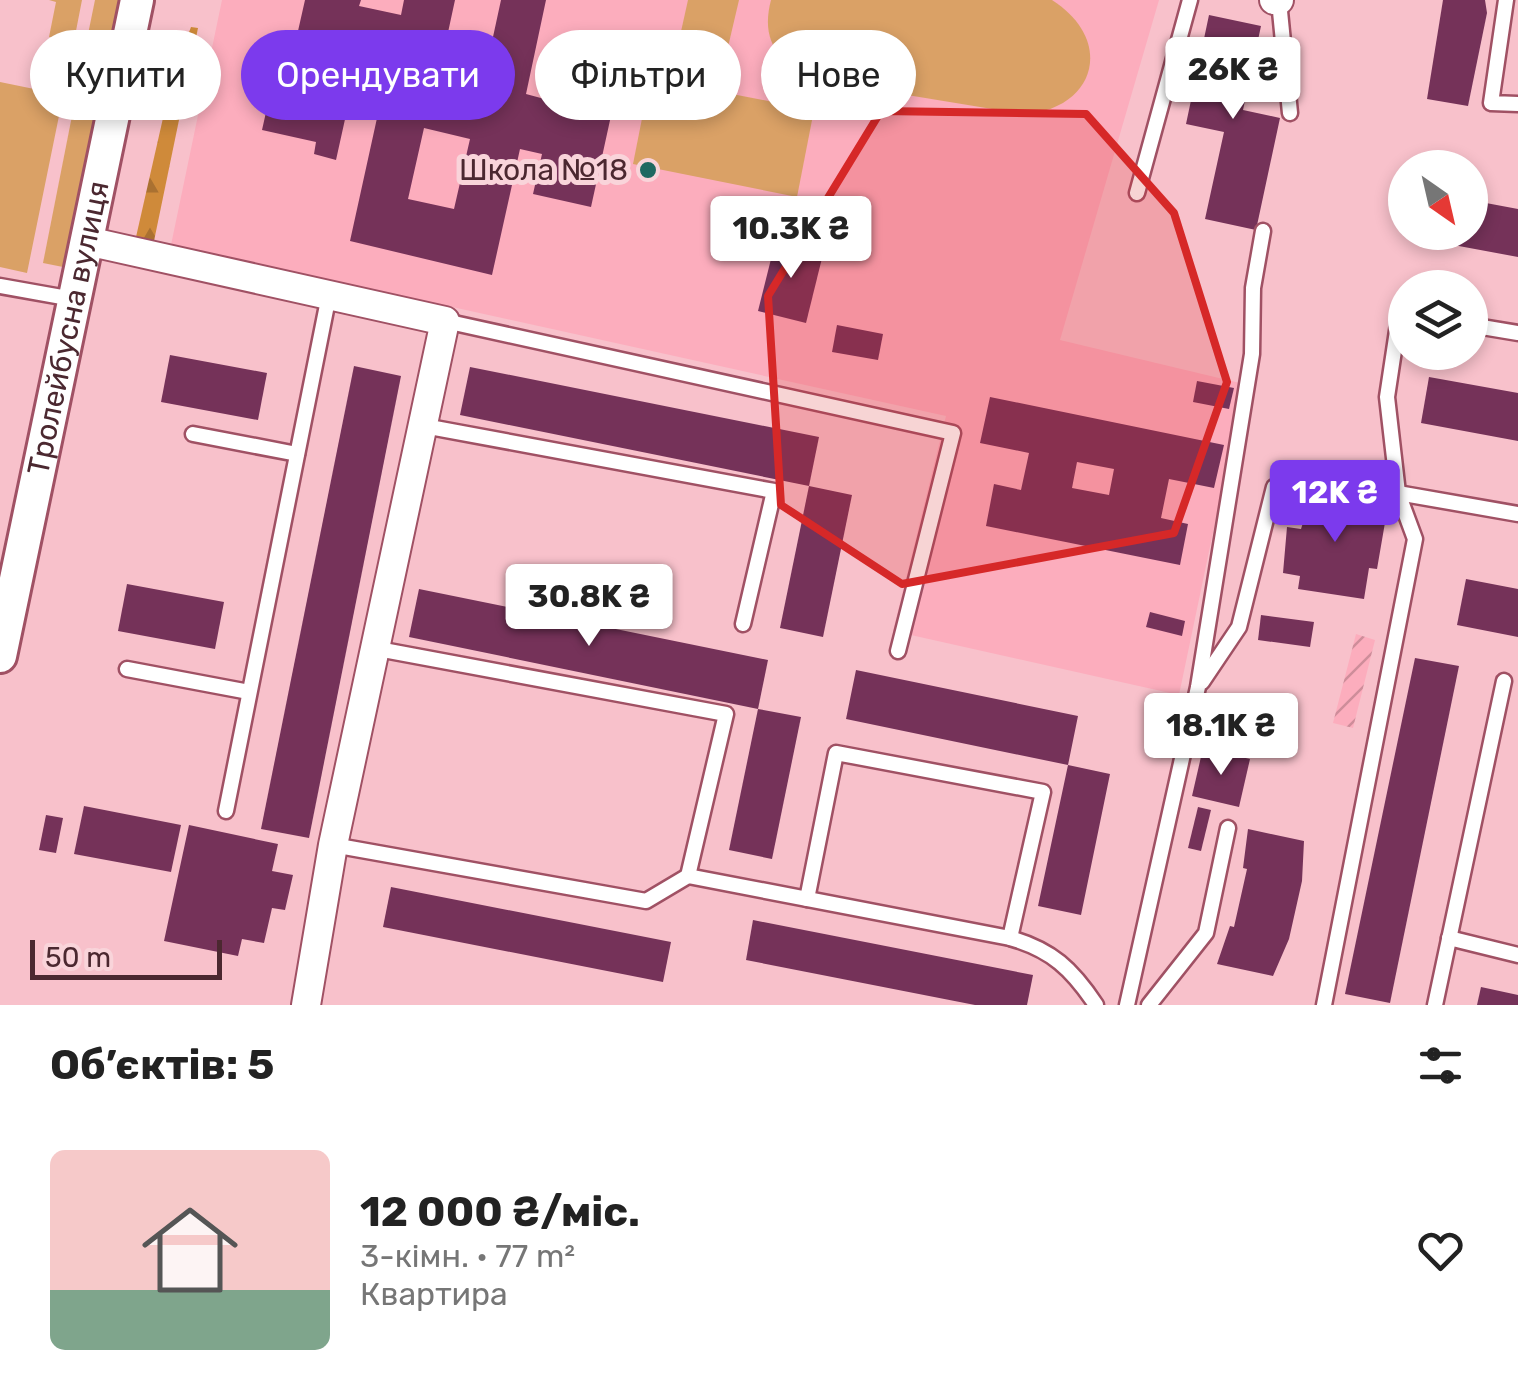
<!DOCTYPE html>
<html lang="uk">
<meta charset="utf-8">
<style>
body{margin:0;font-family:Rubik,sans-serif;background:#f2f2f2;color:#222;height:100vh;display:flex;flex-direction:column;font-size:38px;white-space:nowrap}
*{box-sizing:border-box;margin:0}
p{font-size:32px;color:#767676}
.icon{flex:none;width:55px;height:55px;fill:none;stroke:currentColor;stroke-width:2;stroke-linecap:round;stroke-linejoin:round}
.map{position:relative;height:1005px;overflow:hidden}
.drawer{display:flex;flex-direction:column;background:#fff;flex:1}
.drawer>*{flex:none}
.banner{position:absolute;left:30px;top:30px;width:1000px;height:90px;display:flex;gap:20px}
.needle{width:65px;rotate:146deg}
.tools{position:absolute;left:1388px;top:150px;display:grid;gap:20px}
.tools a{display:grid;place-items:center;width:100px;height:100px;border-radius:50%;background:#fff;box-shadow:0 5px 15px #0003;font-size:50px}
.scale{position:absolute;left:30px;bottom:25px;width:192px;box-sizing:border-box;padding-left:10px;border:5px solid #4b2830;border-top:0;font-size:28px;line-height:35px;white-space:nowrap;color:#4b2830;-webkit-text-stroke:8px #f9d4da;paint-order:stroke}
.price{position:absolute;translate:-50% -85px;padding:0 22px;border-radius:10px;background:#fff;color:#222;font-size:32px;line-height:65px;filter:drop-shadow(0 2px 5px #0008)}
.price::after{content:'';position:absolute;left:50%;top:60px;width:30px;height:22px;margin-left:-15px;background:inherit;clip-path:polygon(0 0,100% 0,50% 100%)}
.price.active{background:#7c3aed;color:#fff}
ul{padding:0;list-style:none}
li{display:flex;align-items:center;gap:30px;height:250px;padding:0 50px}
li span{display:grid;place-items:center;flex:none;width:280px;height:200px;border-radius:15px;color:#555}
li>.icon{margin-inline-start:auto}
span .icon{width:120px;height:120px;fill:#fffc;stroke-width:1}
li b{font-size:42px}
h2{display:flex;justify-content:space-between;align-items:center;height:120px;padding:0 50px;font-size:42px}
.tag{padding:0 35px;border-radius:45px;background:#fff;box-shadow:0 5px 15px #0003;font-size:35px;line-height:90px}
.tag.active{background:#7c3aed;color:#fff}
.map>svg:first-child{display:block}
.built{fill:#fcadbd}
.industrial{fill:url(#industrial-furrows)}
.grass{fill:#daa166}
.forest{fill:url(#forest-firs)}
.building{fill:#753259;fill-rule:evenodd}
.lines{fill:none;stroke-linecap:round;stroke-linejoin:round}
.service-casing{stroke:#a05164;stroke-width:19}
.minor-casing{stroke:#a05164;stroke-width:32}
.tertiary-casing{stroke:#a05164;stroke-width:38}
.service{stroke:#fff;stroke-width:14}
.minor{stroke:#fff;stroke-width:28}
.tertiary{stroke:#fff;stroke-width:32}
.marked{fill:#d62828;fill-opacity:0.2;stroke:#d62828;stroke-width:8;stroke-linejoin:round}
.poi-dot{fill:#1f6962;stroke:#f9d4da;stroke-width:4}
.labels{text-anchor:middle;dominant-baseline:central;stroke-width:10;stroke-linejoin:round;paint-order:stroke}
.poi-label{font-size:30px;fill:#4b2830;stroke:#f9d4da;text-anchor:end}
.street-label{font-size:30px;fill:#4b2830;stroke:#f9d4da}
</style>
<div class="map">
<svg width="1518" height="1005" viewBox="0 0 1518 1005">
<defs>
<pattern id="industrial-furrows" width="10" height="10" patternUnits="userSpaceOnUse" patternTransform="scale(2.5)"><rect width="10" height="10" fill="#fcadbd"/><path d="M-1 1l2-2M0 10L10 0M9 11l2-2" fill="none" stroke="#ce8d9a"/></pattern>
<pattern id="forest-firs" width="22" height="20" patternUnits="userSpaceOnUse" patternTransform="scale(2.5)"><rect width="22" height="20" fill="#cf8a3a"/><path d="M5 1l3.5 6h-7zM16 11l3.5 6h-7z" fill="#aa7131"/></pattern>
</defs>
<rect width="100%" height="100%" fill="#f8c1cb"/>
<polygon class="built" points="222,0 1159,0 1060,340 1244,384 1179,695 893,631 946,416 171,245"/>
<polygon class="industrial" points="1356,634 1375,640 1353,728 1333,723"/>
<g class="grass">
<polygon points="49,0 82,0 74,41 49,37 56,2"/>
<polygon points="95,0 122,0 112,49 86,44"/>
<polygon points="688,0 739,0 728,47 680,36"/>
<path d="M771,0h281c64,41 43,110 -29,114l-207,-34c-37,-17 -56,-38 -45,-80z"/>
<polygon points="46,53 71,57 27,273 0,267 0,82 39,90"/>
<polygon points="83,60 109,65 68,268 43,263"/>
<polygon points="650,78 814,110 797,197 633,164"/>
</g>
<polygon class="forest" points="191,27 198,28 154,241 136,237 173,74"/>
<g class="building">
<path d="M305,0h56l-2,6 42,9 3,-15h51l-11,51 44,9 13,-60h45l-20,94 37,10 3,-12 48,10 -23,105 -58,-13 9,-40 -22,-5 -28,126 -142,-34 38,-173 -31,-3 -21,95 -22,-6 2,-12 -54,-12 16,-71 13,3zM424,128l46,11 -16,70 -46,-10z"/>
<polygon points="1443,0 1485,0 1487,13 1468,106 1427,99"/>
<polygon points="1209,15 1261,26 1243,110 1280,118 1256,230 1205,219 1224,132 1186,124"/>
<polygon points="1470,200 1518,209 1518,257 1405,236 1470,232"/>
<polygon points="776,239 824,250 806,323 758,311"/>
<polygon points="837,325 883,334 878,360 832,352"/>
<polygon points="170,355 267,373 258,420 161,402"/>
<polygon points="354,366 401,376 309,838 261,829"/>
<polygon points="470,367 819,437 809,486 460,415"/>
<polygon points="1429,377 1518,393 1518,441 1421,423"/>
<polygon points="1197,381 1234,388 1229,409 1193,402"/>
<path d="M990,397l234,48 -10,43 -45,-9 -8,39 27,6 -8,41 -194,-39 8,-42 27,6 8,-37 -49,-10zM1077,462l37,7 -5,26 -37,-7z"/>
<polygon points="809,486 852,495 823,637 780,628"/>
<polygon points="1314,489 1367,498 1365,507 1387,511 1377,569 1369,568 1364,599 1298,589 1300,576 1283,573 1287,527 1301,529"/>
<polygon points="1466,579 1518,589 1518,637 1457,625"/>
<polygon points="127,584 224,602 215,649 118,631"/>
<polygon points="419,589 768,660 758,709 409,637"/>
<polygon points="1150,612 1185,621 1182,636 1146,627"/>
<polygon points="1261,615 1314,622 1310,647 1258,640"/>
<polygon points="1415,658 1459,666 1390,1003 1345,994"/>
<polygon points="856,670 1078,716 1068,765 1110,774 1081,915 1038,906 1068,765 846,719"/>
<polygon points="758,709 801,717 772,859 729,850"/>
<polygon points="1203,748 1250,759 1239,807 1192,796"/>
<polygon points="84,806 181,825 171,872 74,854"/>
<polygon points="1198,807 1211,810 1201,851 1188,848"/>
<polygon points="46,815 63,818 56,853 39,850"/>
<polygon points="189,825 278,844 272,871 293,875 285,910 272,908 264,943 242,939 238,956 164,941"/>
<polygon points="1248,829 1304,841 1302,881 1289,939 1273,976 1217,964 1230,926 1234,927 1247,869 1243,868"/>
<polygon points="391,887 671,942 663,982 383,927"/>
<polygon points="753,920 1033,975 1027,1005 975,1005 746,960"/>
<polygon points="1481,987 1518,995 1518,1005 1477,1005"/>
</g>
<g class="lines">
<g class="service-casing">
<g id="service">
<polyline points="1506,0 1491,103 1518,104"/>
<polyline points="1279,1 1290,113"/>
<polyline points="1137,193 1190,0"/>
<polyline points="0,286 73,299"/>
<polyline points="445,321 953,433 898,651"/>
<polyline points="1470,325 1518,333"/>
<polyline points="424,426 774,491 743,624"/>
<polyline points="193,434 297,454"/>
<polyline points="1398,493 1518,514"/>
<polyline points="378,649 726,714 688,876"/>
<polyline points="127,669 249,692"/>
<polyline points="1202,682 1239,627 1274,487"/>
<polyline points="226,811 329,295"/>
<path d="M333,845l313,56 42,-25 322,62c42,12 62,31 86,67"/>
<polyline points="807,899 836,753 1043,792 1010,938"/>
<polyline points="1449,938 1518,955"/>
<polyline points="1127,1005 1198,687 1252,354 1253,288 1263,231"/>
<polyline points="1149,1005 1206,933 1228,828"/>
<polyline points="1324,1005 1415,539 1398,493 1387,397 1400,311 1405,312"/>
<polyline points="1435,1005 1504,681"/>
</g>
</g>
<g class="minor-casing">
<g id="minor">
<polyline points="1274,0 1279,0"/>
<polyline points="87,241 445,321 333,845 306,1005"/>
</g>
</g>
<g class="tertiary-casing">
<g id="tertiary">
<path id="s1" d="M0,656l137,-656"/>
</g>
</g>
<use href="#service" class="service"/>
<use href="#minor" class="minor"/>
<use href="#tertiary" class="tertiary"/>
</g>
<path class="marked" d="M881,111l205,3 88,99 53,169 -53,151 -272,51 -121,-79 -13,-209z"/>
<circle class="poi-dot" cx="648" cy="170" r="10"/>
<g class="labels">
<g class="poi-label">
<text x="628" y="170">Школа №18</text>
</g>
<g class="street-label">
<text stroke="none"><textPath href="#s1" startOffset="335">Тролейбусна вулиця</textPath></text>
</g>
</g>
</svg>
<div class="tools">
<a><svg class="needle" viewBox="-14 -14 28 28"><path d="M0-13l5 13h-10z" fill="#e53935"/><path d="M0 13l5-13h-10z" fill="#767676"/></svg></a>
<a><svg class="icon" aria-label="layers" viewBox="0 0 24 24"><path d="M12 4l9 5-9 5-9-5zM3 14l9 5 9-5"/></svg></a>
</div>
<div class="scale">50 m</div>
<b class="price" style="left:1233px;top:122px">26K ₴</b>
<b class="price" style="left:791px;top:281px">10.3K ₴</b>
<b class="price active" style="left:1335px;top:545px">12K ₴</b>
<b class="price" style="left:589px;top:649px">30.8K ₴</b>
<b class="price" style="left:1221px;top:778px">18.1K ₴</b>
<div class="banner">
<a class="tag">Купити</a>
<a class="tag active">Орендувати</a>
<a class="tag">Фільтри</a>
<a class="tag">Нове</a>
</div>
</div>
<section class="drawer">
<h2>Об’єктів: 5<svg class="icon" aria-label="filters" viewBox="0 0 24 24"><path d="M4 7h16M4 17h16"/><circle cx="9" cy="7" r="2"/><circle cx="15" cy="17" r="2"/></svg></h2>
<ul>
<li><span style="background:linear-gradient(#f6c9c9 70%,#7fa58c 0)"><svg class="icon" aria-label="home" viewBox="0 0 24 24"><path d="M3 11l9-7 9 7M6 9v11h12V9"/></svg></span><div><b>12 000 ₴/міс.</b><p>3-кімн. · 77 m²</p><p>Квартира</p></div><svg class="icon" aria-label="heart" viewBox="0 0 24 24"><path d="M12 20l-8-8c-3-5 5-10 8-4 3-6 11-1 8 4z"/></svg></li>
</ul>
</section>
